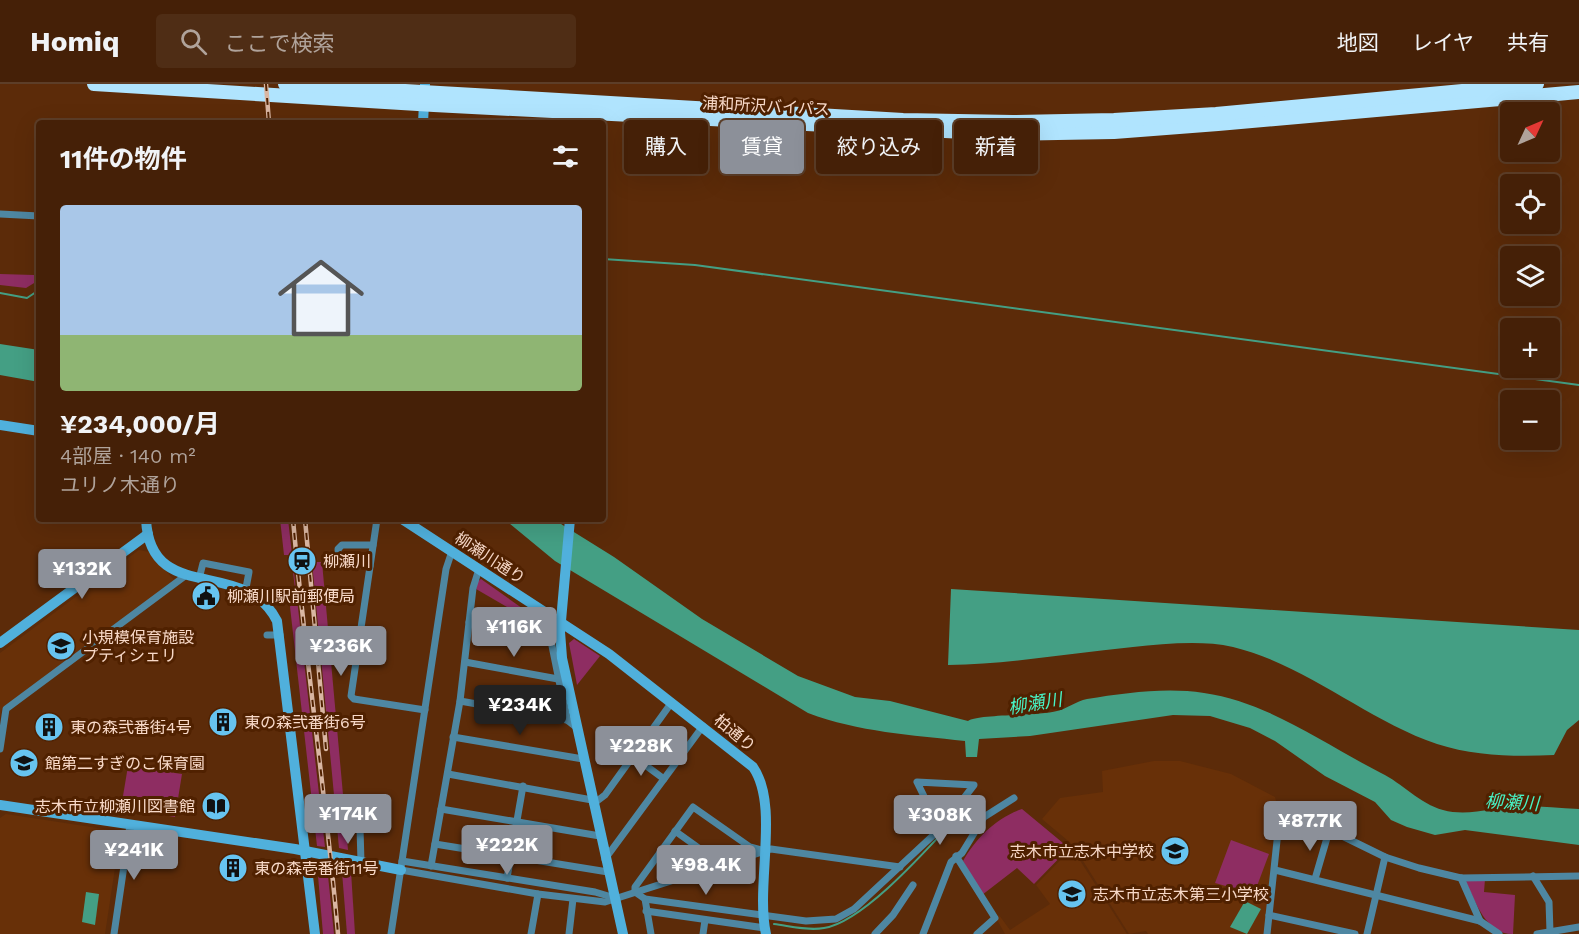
<!DOCTYPE html>
<html lang="ja">
<meta charset="utf-8">
<style>
body{margin:0;font-family:"Work Sans","Noto Sans JP",sans-serif;background:#4f2d15;color:#f1f3f6;height:100vh;display:flex;flex-direction:column;font-size:22px;white-space:nowrap}
*{box-sizing:border-box;margin:0}
p{font-size:20px;color:#b0a39b}
.icon{flex:none;width:33px;height:33px;fill:none;stroke:currentColor;stroke-width:2;stroke-linecap:round;stroke-linejoin:round}
.map{position:relative;flex:1;overflow:hidden}
.details{position:absolute;left:36px;top:36px;width:570px;height:402px;display:flex;flex-direction:column;background:#452007;border-radius:6px;box-shadow:0 6px 24px #0002,0 0 0 2px #5d3e28}
.details>*{flex:none}
.guide{position:absolute;left:624px;top:36px;width:570px;height:54px;display:flex;gap:12px}
.needle{width:39px;rotate:46deg}
.controls{position:absolute;left:1500px;top:18px;display:grid;gap:12px}
.controls a{display:grid;place-items:center;width:60px;height:60px;border-radius:6px;background:#452007;box-shadow:0 6px 24px #0002,0 0 0 2px #5d3e28;font-size:30px}
.price{position:absolute;translate:-50% -51px;padding:0 14px;border-radius:6px;background:#8c9099;color:#fff;font-size:20px;line-height:39px;filter:drop-shadow(0 2px 3px #0008)}
.price::after{content:'';position:absolute;left:50%;top:36px;width:18px;height:14px;margin-left:-9px;background:inherit;clip-path:polygon(0 0,100% 0,50% 100%)}
.price.selected{background:#222;color:#fff}
ul{padding:0;list-style:none}
li{display:grid;align-content:center;gap:12px;height:318px;padding:0 24px}
li+li{border-top:2px solid #5d3e28}
li span{display:grid;place-items:center;height:186px;border-radius:6px;color:#555}
li>.icon{margin-inline-start:auto}
span .icon{width:108px;height:108px;fill:#fffc;stroke-width:1}
li b{font-size:26px}
h2{display:flex;justify-content:space-between;align-items:center;height:72px;padding:0 24px;font-size:26px}
.tag{padding:0 21px;border-radius:6px;background:#452007;box-shadow:0 6px 24px #0002,0 0 0 2px #5d3e28;font-size:21px;line-height:54px}
.tag.selected{background:#8c9099;color:#fff}
header{display:flex;align-items:center;gap:36px;box-sizing:border-box;height:84px;padding:0 30px;background:#452007;border-bottom:2px solid #5d3e28}
header strong{font-size:28px}
nav{display:flex;gap:33px;margin-inline-start:auto;font-size:21px}
.search{width:420px;height:54px;background:#4f2d15;display:flex;align-items:center;gap:15px;box-sizing:border-box;padding:0 21px;border-radius:6px;color:#b0a39b;font-size:22px}
.map>svg:first-child{display:block}
.built{fill:#683008}
.green{fill:#8e2d62}
.water{fill:#449f84}
.lines{fill:none;stroke-linecap:round;stroke-linejoin:round}
.stream{stroke:#449f84;stroke-width:2}
.street{stroke:#4e87a2;stroke-width:7}
.secondary{stroke:#50b0dc;stroke-width:10}
.highway{stroke:#b0e4fe;stroke-width:14}
.rail-casing{stroke:#d9b6a2;stroke-width:4.5}
.rail{stroke:#502100;stroke-width:2;stroke-dasharray:7;stroke-linecap:butt}
.labels{text-anchor:middle;dominant-baseline:central;stroke-width:6;stroke-linejoin:round;paint-order:stroke}
.street-label{font-size:16px;fill:#f8d9c8;stroke:#502100}
.poi-label{font-size:16px;fill:#f8d9c8;stroke:#502100;text-anchor:start}
.water-label{font-size:18px;font-style:italic;fill:#47f3c5;stroke:#502100}
</style>
<header>
<strong>Homiq</strong>
<div class="search"><svg class="icon" aria-label="search" viewBox="0 0 24 24"><circle cx="10" cy="10" r="6"/><path d="M15 15l6 6"/></svg>ここで検索</div>
<nav><a>地図</a><a>レイヤ</a><a>共有</a></nav>
</header>
<div class="map">
<svg width="1579" height="850" viewBox="0 0 1579 850">
<rect width="100%" height="100%" fill="#5c2b09"/>
<g class="built">
<polygon points="139,466 149,468 175,497 2,625 0,634 0,569"/>
<polygon points="1154,677 1180,677 1231,690 1275,713 1278,724 1276,745 1264,850 1148,850 1146,847 1129,850 1073,761 1042,735 1060,714 1103,708 1102,687"/>
<polygon points="6,730 117,747 120,751 105,850 0,850 0,734"/>
<polygon points="1072,764 1127,850 1005,850 996,834 999,831 1010,846 1050,820 1036,801"/>
</g>
<g class="green">
<polygon points="36,167 39,167 39,196 26,204 0,201 0,190 34,191"/>
<polygon points="273,435 288,435 325,763 317,762 288,505 295,505 291,471 284,471 280,435"/>
<polygon points="312,478 322,478 348,766 339,764"/>
<polygon points="481,495 529,529 531,537 476,505 477,498"/>
<polygon points="574,555 600,572 577,601 569,559"/>
<polygon points="128,682 182,690 175,733 121,724"/>
<path d="M1022,725l47,39 -35,36 -17,-16 -35,27 -19,-34c12,-22 34,-44 59,-52z"/>
<polygon points="1231,756 1269,770 1254,810 1215,799"/>
<polygon points="317,780 327,782 334,850 323,850"/>
<polygon points="351,787 355,850 347,850 342,788"/>
<path d="M1467,794l18,1 -1,13 31,3 -2,39c-27,0 -37,-31 -47,-52z"/>
</g>
<g class="water">
<polygon points="0,260 39,266 39,298 0,291"/>
<path d="M504,435h49l61,38 88,62 96,57 57,21 35,4 78,20c10,-7 71,-5 89,-10 10,-2 19,-10 30,-12 38,-6 79,-12 117,-6 64,9 120,51 177,80 21,10 39,31 62,37 25,7 52,-3 77,-4 20,0 39,2 59,3v36l-114,-15 -30,5 -28,-8 -16,-7 -16,-18 -50,-26 -50,-35 -25,-13 -40,-12 -37,-1 -143,21 -51,3 -2,18h-11l-1,-16c-54,-6 -106,-9 -157,-28l-253,-152z"/>
<path d="M951,505l628,41v90l-12,10 -13,25c-38,2 -80,1 -117,-11 -71,-24 -130,-79 -204,-97 -32,-7 -68,-3 -100,0 -62,6 -122,17 -185,18z"/>
<polygon points="86,808 99,810 95,841 82,838"/>
<polygon points="1245,817 1261,825 1247,850 1230,843"/>
</g>
<g class="lines">
<g class="stream">
<polyline points="603,175 695,181 1579,301"/>
<polyline points="0,209 27,214 39,206"/>
<path d="M774,840c16,2 34,7 50,4 40,-6 105,-81 133,-111"/>
</g>
<g class="street">
<polyline points="0,130 39,132"/>
<polyline points="377,435 351,612 354,615 425,626"/>
<polyline points="370,482 339,479 338,465 342,461 373,461"/>
<polyline points="199,495 203,479 249,488 246,504"/>
<polyline points="469,538 550,552 567,636 576,643"/>
<polyline points="267,551 280,551"/>
<polyline points="465,578 558,595"/>
<polyline points="460,617 567,636"/>
<polyline points="453,653 583,675"/>
<polyline points="0,665 6,625 185,492"/>
<polyline points="633,672 664,695"/>
<polyline points="448,690 592,716"/>
<polyline points="593,720 605,711 672,618"/>
<polyline points="441,725 600,752"/>
<polyline points="360,744 361,778"/>
<polyline points="675,747 721,780"/>
<polyline points="435,760 608,788"/>
<polyline points="956,772 995,834 977,850"/>
<polyline points="605,775 703,642"/>
<polyline points="402,777 595,808 615,814"/>
<polyline points="431,782 460,617 473,504 479,485"/>
<polyline points="401,786 538,810 605,818 771,765 900,783"/>
<polyline points="1275,786 1480,837 1499,850"/>
<polyline points="1533,792 1549,818 1550,848"/>
<polyline points="507,794 523,702"/>
<polyline points="1461,794 1480,837"/>
<polyline points="1315,795 1329,747"/>
<polyline points="645,815 806,837 836,835 854,825 940,745 917,698 974,701 940,745"/>
<polyline points="646,827 765,844"/>
<polyline points="1269,831 1355,850"/>
<polyline points="114,850 130,741"/>
<polyline points="391,850 446,485 452,467"/>
<polyline points="531,850 538,810"/>
<polyline points="569,850 573,815"/>
<polyline points="651,850 645,815 635,808 635,803 693,723 750,763 761,766"/>
<polyline points="703,850 705,836"/>
<polyline points="875,850 893,831 913,801"/>
<polyline points="923,850 951,778 962,769 984,733 1014,714"/>
<polyline points="1267,850 1280,729 1283,723 1385,773 1419,784 1461,794 1579,792"/>
<polyline points="1367,850 1385,773"/>
<polyline points="1537,850 1579,843"/>
</g>
<g class="secondary">
<polyline points="423,39 425,0"/>
<polyline points="0,341 39,347"/>
<path d="M146,435c4,88 98,36 131,102l38,313"/>
<path d="M402,435l207,135 144,113c27,39 2,118 13,167"/>
<polyline points="570,435 560,548 562,574 623,850"/>
<polyline points="0,559 148,450"/>
<polyline points="0,721 295,765 401,786"/>
</g>
<g class="highway">
<polyline points="94,0 434,21 1004,50 1114,48 1218,40 1579,8"/>
<polyline points="285,0 903,36 1013,38 1114,36 1216,30 1537,0"/>
</g>
<g class="rail-casing">
<g id="rail">
<polyline points="266,0 269,39"/>
<path d="M293,435c12,139 33,276 45,415"/>
<polyline points="305,435 326,665"/>
</g>
</g>
<use href="#rail" class="rail"/>
</g>
<defs>
<g id="station-disc" transform="scale(1.5)"><circle r="9.5" fill="#67c4f0" stroke="#502100"/><path d="M-3-6H3Q5-6 5-4V2Q5 4 3 4L4.5 6H3L1.5 4h-3L-3 6H-4.5L-3 4Q-5 4-5 2V-4Q-5-6-3-6ZM-3.5-4v3h7v-3ZM-3.5 1v1.5H-2V1ZM2 1v1.5H3.5V1Z" fill="#111"/></g>
<g id="civic-disc" transform="scale(1.5)"><circle r="9.5" fill="#67c4f0" stroke="#502100"/><path d="M-.6-6.5H3V-4.5H.6V-3L4-1V1h2V6H-6V1h2V-1L-.6-3ZM-1.2 2.5V6h2.4V2.5Z" fill="#111"/></g>
<g id="school-disc" transform="scale(1.5)"><circle r="9.5" fill="#67c4f0" stroke="#502100"/><path d="M0-5L7-2L0 1L-7-2ZM-4 1L0 2.5L4 1V4Q0 6-4 4Z" fill="#111"/></g>
<g id="building-disc" transform="scale(1.5)"><circle r="9.5" fill="#67c4f0" stroke="#502100"/><path d="M-4-6H4V6H1V3H-1V6H-4ZM-2.5-4.3h1.7v1.8h-1.7ZM.8-4.3h1.7v1.8H.8ZM-2.5-1h1.7V.8h-1.7ZM.8-1h1.7V.8H.8Z" fill="#111"/></g>
<g id="library-disc" transform="scale(1.5)"><circle r="9.5" fill="#67c4f0" stroke="#502100"/><path d="M-6-4Q-3-5.5-.7-3.5V5Q-3 3-6 4ZM6-4Q3-5.5 .7-3.5V5Q3 3 6 4Z" fill="#111"/></g>
</defs>
<g fill-rule="evenodd">
<use href="#station-disc" x="302" y="477"/>
<use href="#civic-disc" x="206" y="512"/>
<use href="#school-disc" x="61" y="562"/>
<use href="#building-disc" x="223" y="638"/>
<use href="#building-disc" x="49" y="643"/>
<use href="#school-disc" x="24" y="679"/>
<use href="#library-disc" x="216" y="722"/>
<use href="#school-disc" x="1175" y="767"/>
<use href="#building-disc" x="233" y="784"/>
<use href="#school-disc" x="1072" y="810"/>
</g>
<g class="labels">
<g class="street-label">
<text transform="translate(766 22) rotate(3)">浦和所沢バイパス</text>
<text transform="translate(490 474) rotate(33)">柳瀬川通り</text>
<text transform="translate(735 649) rotate(40)">柏通り</text>
</g>
<g class="poi-label">
<text x="323" y="477">柳瀬川</text>
<text x="227" y="512">柳瀬川駅前郵便局</text>
<text x="82" y="553">小規模保育施設<tspan x="82" dy="18">プティシェリ</tspan></text>
<text x="244" y="638">東の森弐番街6号</text>
<text x="70" y="643">東の森弐番街4号</text>
<text x="45" y="679">館第二すぎのこ保育園</text>
<text x="195" y="722" text-anchor="end">志木市立柳瀬川図書館</text>
<text x="1154" y="767" text-anchor="end">志木市立志木中学校</text>
<text x="254" y="784">東の森壱番街11号</text>
<text x="1093" y="810">志木市立志木第三小学校</text>
</g>
<g class="water-label">
<text transform="translate(1035 619) rotate(-9)">柳瀬川</text>
<text transform="translate(1512 718) rotate(3)">柳瀬川</text>
</g>
</g>
</svg>
<div class="controls">
<a><svg class="needle" viewBox="-14 -14 28 28"><path d="M0-13l5 13h-10z" fill="#e53935"/><path d="M0 13l5-13h-10z" fill="#b0a39b"/></svg></a>
<a><svg class="icon" aria-label="locate" viewBox="0 0 24 24"><circle cx="12" cy="12" r="6"/><path d="M12 2v4M12 18v4M2 12h4M18 12h4"/></svg></a>
<a><svg class="icon" aria-label="layers" viewBox="0 0 24 24"><path d="M12 4l9 5-9 5-9-5zM3 14l9 5 9-5"/></svg></a>
<a>+</a>
<a>−</a>
</div>
<b class="price" style="left:82px;top:516px">¥132K</b>
<b class="price" style="left:514px;top:574px">¥116K</b>
<b class="price" style="left:341px;top:593px">¥236K</b>
<b class="price selected" style="left:520px;top:652px">¥234K</b>
<b class="price" style="left:641px;top:693px">¥228K</b>
<b class="price" style="left:348px;top:761px">¥174K</b>
<b class="price" style="left:940px;top:762px">¥308K</b>
<b class="price" style="left:1310px;top:768px">¥87.7K</b>
<b class="price" style="left:507px;top:792px">¥222K</b>
<b class="price" style="left:134px;top:797px">¥241K</b>
<b class="price" style="left:706px;top:812px">¥98.4K</b>
<div class="guide">
<a class="tag">購入</a>
<a class="tag selected">賃貸</a>
<a class="tag">絞り込み</a>
<a class="tag">新着</a>
</div>
<section class="details">
<h2>11件の物件<svg class="icon" aria-label="filters" viewBox="0 0 24 24"><path d="M4 7h16M4 17h16"/><circle cx="9" cy="7" r="2"/><circle cx="15" cy="17" r="2"/></svg></h2>
<ul>
<li><span style="background:linear-gradient(#a9c7e8 70%,#8fb573 0)"><svg class="icon" aria-label="home" viewBox="0 0 24 24"><path d="M3 11l9-7 9 7M6 9v11h12V9"/></svg></span><div><b>¥234,000/月</b><p>4部屋 · 140 m²</p><p>ユリノ木通り</p></div></li>
</ul>
</section>
</div>
